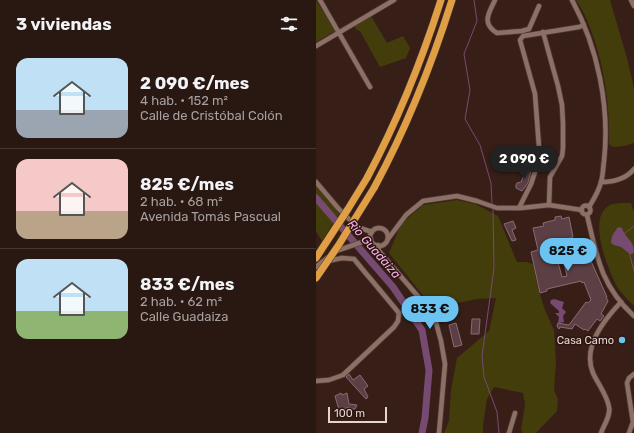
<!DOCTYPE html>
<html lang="es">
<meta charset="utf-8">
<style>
body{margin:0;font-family:Rubik,sans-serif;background:#31201b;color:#f1f3f6;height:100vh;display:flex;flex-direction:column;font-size:15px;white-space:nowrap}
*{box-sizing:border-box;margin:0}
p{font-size:13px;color:#a59f9f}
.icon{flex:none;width:22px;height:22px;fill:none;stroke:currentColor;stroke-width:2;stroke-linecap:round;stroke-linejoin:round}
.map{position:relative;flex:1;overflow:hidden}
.drawer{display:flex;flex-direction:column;background:#291712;width:316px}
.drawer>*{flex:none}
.scale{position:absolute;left:12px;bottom:10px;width:59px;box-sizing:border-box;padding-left:4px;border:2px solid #e4d4cf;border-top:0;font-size:11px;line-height:14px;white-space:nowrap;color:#e4d4cf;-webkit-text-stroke:3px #2d160f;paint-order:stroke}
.price{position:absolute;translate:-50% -34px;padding:0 9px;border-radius:14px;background:#6ac3f1;color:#111;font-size:13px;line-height:26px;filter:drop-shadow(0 1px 2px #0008)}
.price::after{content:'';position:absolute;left:50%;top:24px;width:12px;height:9px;margin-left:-6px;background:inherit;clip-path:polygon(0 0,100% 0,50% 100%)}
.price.selected{background:#222;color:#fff}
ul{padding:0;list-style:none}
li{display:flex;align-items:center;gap:12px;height:100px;padding:0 16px}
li+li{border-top:1px solid #453632}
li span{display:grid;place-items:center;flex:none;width:112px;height:80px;border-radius:12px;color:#555}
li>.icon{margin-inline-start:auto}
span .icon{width:48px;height:48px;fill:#fffc;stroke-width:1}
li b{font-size:17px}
h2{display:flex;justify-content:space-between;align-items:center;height:48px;padding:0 16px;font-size:17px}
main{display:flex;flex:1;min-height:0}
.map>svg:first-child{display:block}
.green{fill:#423d0b}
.water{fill:#774a71}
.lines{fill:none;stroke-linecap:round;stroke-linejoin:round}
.stream{stroke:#774a71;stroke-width:1}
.river{stroke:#774a71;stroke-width:7}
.building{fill:#5b3f45;stroke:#8a6b71}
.minor-casing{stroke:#4e3935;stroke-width:6}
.highway-casing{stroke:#4e3935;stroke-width:8}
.minor{stroke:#8c6f65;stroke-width:4.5}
.highway{stroke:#e09e45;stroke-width:7}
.highway-bridge-casing{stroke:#4e3935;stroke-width:8;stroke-linecap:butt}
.highway-bridge{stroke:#e09e45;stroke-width:7}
.poi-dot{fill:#6ac3f1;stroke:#2d160f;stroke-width:1.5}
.labels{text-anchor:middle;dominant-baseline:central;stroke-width:3;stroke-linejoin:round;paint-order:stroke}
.poi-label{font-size:11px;fill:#e4d4cf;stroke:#2d160f;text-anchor:end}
.water-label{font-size:12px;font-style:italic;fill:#f7b1ec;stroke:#2d160f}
</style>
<main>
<section class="drawer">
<h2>3 viviendas<svg class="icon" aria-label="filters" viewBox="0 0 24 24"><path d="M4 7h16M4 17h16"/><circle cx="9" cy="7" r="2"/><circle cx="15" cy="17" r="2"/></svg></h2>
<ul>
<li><span style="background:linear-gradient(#bfe0f5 65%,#9aa5b1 0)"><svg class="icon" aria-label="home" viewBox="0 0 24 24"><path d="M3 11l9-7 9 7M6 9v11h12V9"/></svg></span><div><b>2 090 €/mes</b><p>4 hab. · 152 m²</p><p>Calle de Cristóbal Colón</p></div></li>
<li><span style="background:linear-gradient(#f6c9c9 65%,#b9a48a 0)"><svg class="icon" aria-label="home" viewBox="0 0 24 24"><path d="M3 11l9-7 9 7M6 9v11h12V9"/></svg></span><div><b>825 €/mes</b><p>2 hab. · 68 m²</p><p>Avenida Tomás Pascual</p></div></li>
<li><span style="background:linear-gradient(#bfe0f5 65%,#8fb573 0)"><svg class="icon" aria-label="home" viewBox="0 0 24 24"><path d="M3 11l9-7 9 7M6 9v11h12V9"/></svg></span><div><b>833 €/mes</b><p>2 hab. · 62 m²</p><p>Calle Guadaiza</p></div></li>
</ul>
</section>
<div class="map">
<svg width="318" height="433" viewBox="0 0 318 433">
<rect width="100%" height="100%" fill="#371f18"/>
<g class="green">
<polygon points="0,0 19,31 0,42"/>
<path d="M260,0h34l17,58 7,30v55l-10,3 -11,1 -4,-3c1,-41 -5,-81 -20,-119 -3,-9 -8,-17 -13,-25z"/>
<polygon points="55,16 71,43 87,36 94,48 90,58 64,67 44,31 41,30 38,26"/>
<polygon points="0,182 25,211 6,241 0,231"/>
<polygon points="141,200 159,204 182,216 201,262 210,262 217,264 222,288 229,310 238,330 240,363 238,390 242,399 241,411 220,433 207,433 205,429 209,405 207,393 178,387 171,399 167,425 167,433 128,433 133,421 135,390 141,358 173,331 180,298 161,299 117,308 73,253 85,224 107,205"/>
<path d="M315,203l3,9v94c-6,-6 -14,-14 -18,-21 -8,-17 -30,-68 -6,-80 5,-2 15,-2 21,-2z"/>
</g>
<g class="water">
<path d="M302,227l4,1c2,9 12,12 12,24l-2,2h-2l-9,-7 -7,-2 -3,-2 1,-7z"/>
<polygon points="238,299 248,302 246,308 250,312 247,316 248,322 242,323 243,317 239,313 243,313 243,311 234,303 235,300"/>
</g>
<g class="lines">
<g class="stream">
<polyline points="158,0 161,21 148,54 154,90 149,119 164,145 175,183 176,204"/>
<polyline points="177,209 178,268 166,356 168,377 181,412 183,433"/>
<polyline points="308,234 318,226"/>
<polyline points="313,252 318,271"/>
</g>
<polyline class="river" points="0,198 77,287 106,330 113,370 109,418 106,433"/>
</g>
<g class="building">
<polygon points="211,167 215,171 212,183 206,191 200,188 200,185 201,183 205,182 208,175 206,174 207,170"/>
<polygon points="245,216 246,219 253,217 257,237 248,240 248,239 239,241 240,243 236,244 239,256 240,255 246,277 251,276 247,258 271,252 291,297 290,297 292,301 285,314 288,316 284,321 281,319 272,331 269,329 268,330 259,324 256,329 244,327 243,329 241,326 242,323 253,325 270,302 272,303 275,300 268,282 266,283 265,281 231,289 231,291 224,293 215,252 222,250 217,228 228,226 227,223 239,220 239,217"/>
<polygon points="197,221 200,228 196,230 200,240 196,241 188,224"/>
<polygon points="156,319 164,319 163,334 155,334"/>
<polygon points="140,323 146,345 138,347 133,325"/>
<polygon points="33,374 37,380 44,375 52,386 48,389 52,397 50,399 30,377"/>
<polygon points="25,393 26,395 31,393 33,404 41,405 39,409 34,409 34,407 23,410 19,396"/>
</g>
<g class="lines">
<g class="minor-casing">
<g id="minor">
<polyline points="4,0 54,87"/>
<path d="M179,0c-6,13 -14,23 2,33l25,-2 7,-2 10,-23"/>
<path d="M256,0c26,48 38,107 32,161 -1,7 -1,15 -3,21 -2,9 -7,17 -12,25"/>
<polyline points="315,0 318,6"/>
<polyline points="227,32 242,86 246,105 247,124 247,148 246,156 234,177 233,205"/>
<polyline points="0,46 78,0"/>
<polyline points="0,182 22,208 41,227 56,232"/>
<path d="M285,182c13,0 25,-3 33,-13"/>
<circle cx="270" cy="210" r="4.5"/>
<polyline points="203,208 215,184 219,172 223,147 219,94 204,40 207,36 263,27 268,25"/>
<path d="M271,215c10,42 14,71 47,101"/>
<circle cx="63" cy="237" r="9"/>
<polyline points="72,239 90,215 107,201 141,196 161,201 181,208 205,208 233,205 266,210"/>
<polyline points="62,245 63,251 112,308 119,319 125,341 129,364 123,433"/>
<polyline points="20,251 55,239"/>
<polyline points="12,261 26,258 38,259 52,276"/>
<polyline points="0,267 11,258"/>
<polyline points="0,381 13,380 27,375 78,327 82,321 83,313 53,277"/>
<polyline points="193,433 199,413"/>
<path d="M285,433c3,-8 10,-18 8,-26 -2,-12 -11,-23 -16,-34 -11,-26 11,-53 28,-71"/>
<polyline points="313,433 317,422 311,383 313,378 318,374"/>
</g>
</g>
<g class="highway-casing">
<g id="highway">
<path d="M51,178c31,-58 54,-115 74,-178"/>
<path d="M58,188c33,-61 57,-121 78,-188"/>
</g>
</g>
<use href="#minor" class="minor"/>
<use href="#highway" class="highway"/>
<g class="highway-bridge-casing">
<g id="highway-bridge">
<polyline points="0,258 32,209 51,178"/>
<polyline points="0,278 22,246 58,188"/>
</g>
</g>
<use href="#highway-bridge" class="highway-bridge"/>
</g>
<circle class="poi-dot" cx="306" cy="340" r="4"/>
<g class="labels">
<g class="poi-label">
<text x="298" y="340">Casa Camo</text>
</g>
<g class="water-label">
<text transform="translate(58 249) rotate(49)">Rio Guadaiza</text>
</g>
</g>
</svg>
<div class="scale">100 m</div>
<b class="price selected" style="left:208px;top:180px">2 090 €</b>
<b class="price" style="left:252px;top:272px">825 €</b>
<b class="price" style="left:114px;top:330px">833 €</b>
</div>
</main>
